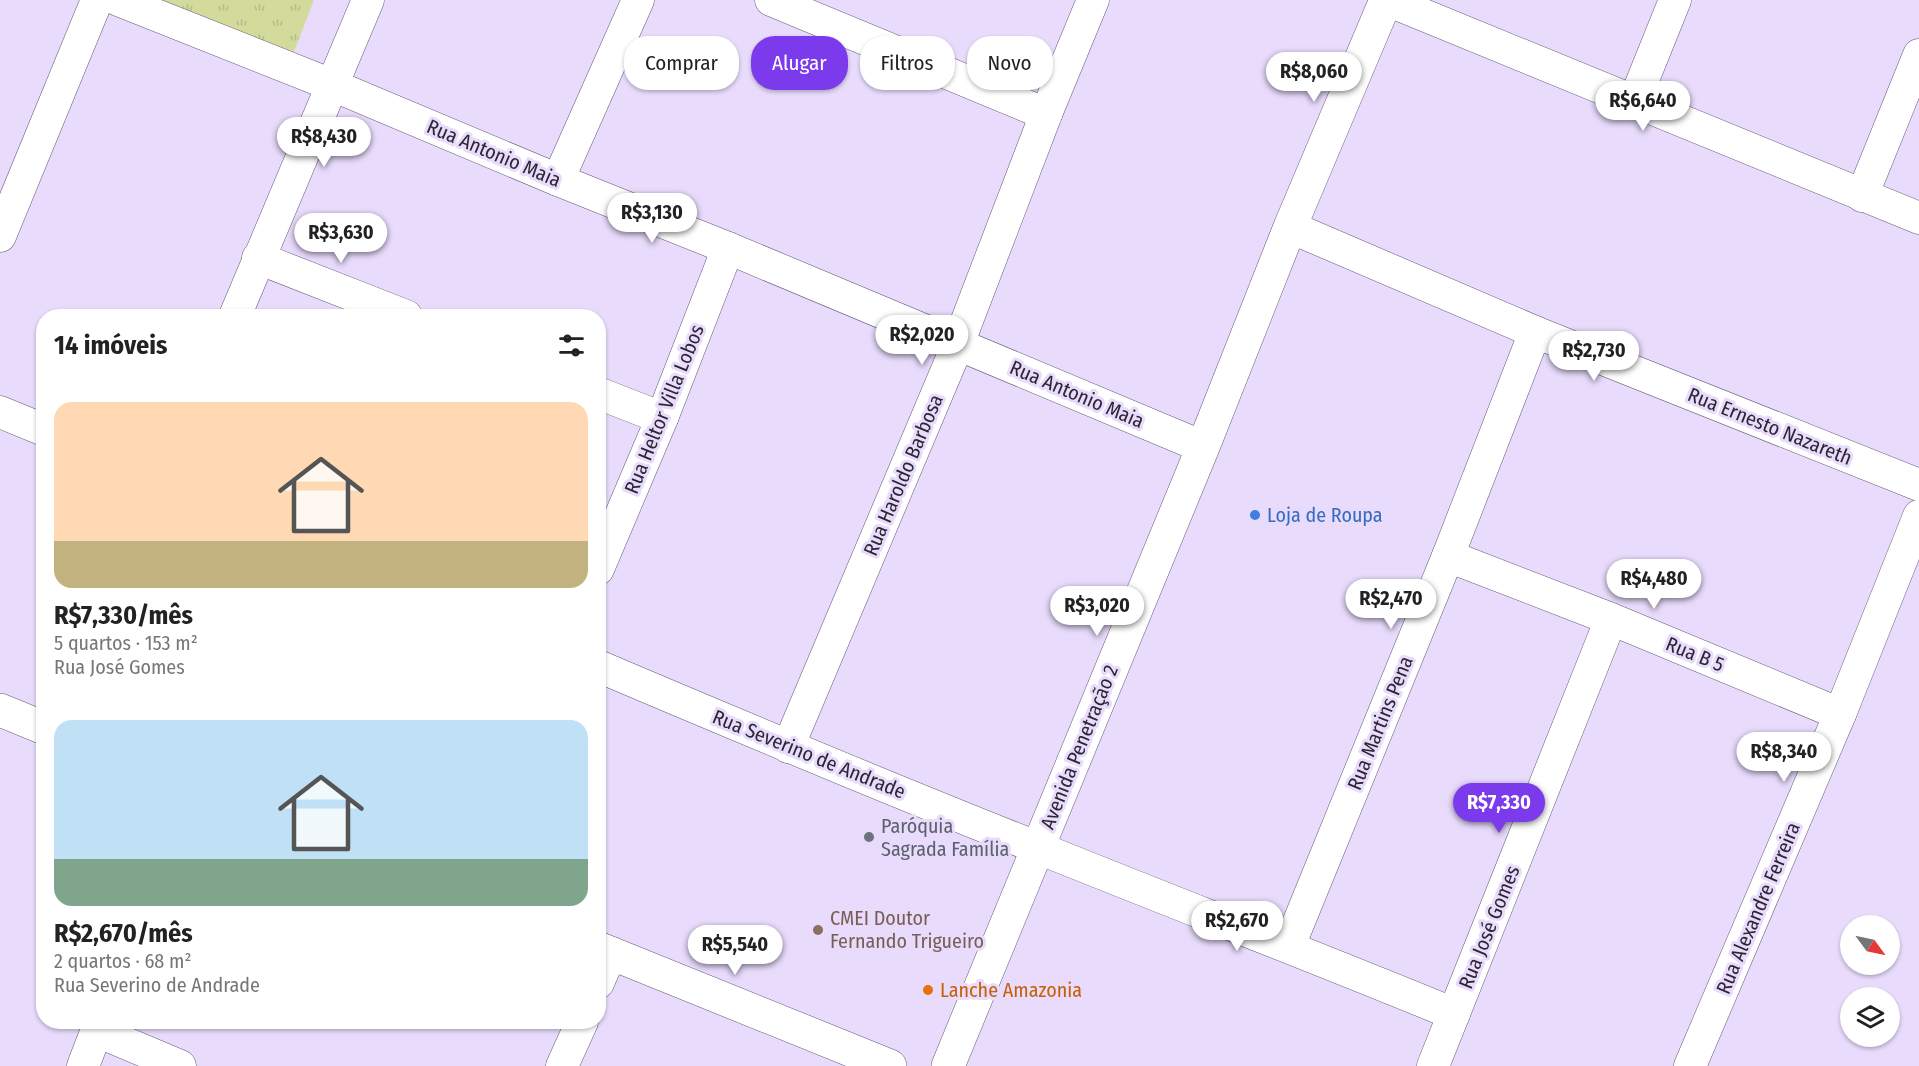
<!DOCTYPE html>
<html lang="pt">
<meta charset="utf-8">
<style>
body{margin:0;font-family:"Fira Sans Condensed",sans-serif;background:#f6f6f6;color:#222;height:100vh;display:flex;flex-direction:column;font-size:22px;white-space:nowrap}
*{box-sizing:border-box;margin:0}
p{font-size:20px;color:#767676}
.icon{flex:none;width:33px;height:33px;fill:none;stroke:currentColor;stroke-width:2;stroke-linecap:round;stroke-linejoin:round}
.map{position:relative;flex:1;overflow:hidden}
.details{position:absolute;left:36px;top:309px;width:570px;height:720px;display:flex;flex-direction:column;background:#fff;border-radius:24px;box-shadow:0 2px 4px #0004}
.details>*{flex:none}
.banner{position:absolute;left:624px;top:36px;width:570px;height:54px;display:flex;gap:12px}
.needle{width:39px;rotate:123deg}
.fabs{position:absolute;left:1840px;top:915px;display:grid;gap:12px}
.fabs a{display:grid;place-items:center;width:60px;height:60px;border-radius:50%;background:#fff;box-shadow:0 2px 4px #0004;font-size:30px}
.price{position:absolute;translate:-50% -51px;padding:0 14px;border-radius:21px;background:#fff;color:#222;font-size:20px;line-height:39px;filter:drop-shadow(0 2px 3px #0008)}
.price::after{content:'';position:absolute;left:50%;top:36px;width:18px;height:14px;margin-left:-9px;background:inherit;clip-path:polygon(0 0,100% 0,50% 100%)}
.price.active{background:#7c3aed;color:#fff}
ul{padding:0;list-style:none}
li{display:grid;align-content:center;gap:12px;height:318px;padding:0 18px}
li span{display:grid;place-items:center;height:186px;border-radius:18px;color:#555}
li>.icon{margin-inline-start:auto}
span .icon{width:108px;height:108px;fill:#fffc;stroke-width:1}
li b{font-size:26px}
h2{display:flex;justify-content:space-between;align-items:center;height:72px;padding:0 18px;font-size:26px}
.tag{padding:0 21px;border-radius:24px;background:#fff;box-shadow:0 2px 4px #0004;font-size:21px;line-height:54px}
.tag.active{background:#7c3aed;color:#fff}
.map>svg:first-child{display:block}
.park{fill:url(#park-tufts)}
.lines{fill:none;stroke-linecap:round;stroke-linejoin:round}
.street-casing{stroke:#665a77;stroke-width:33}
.secondary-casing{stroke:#665a77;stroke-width:34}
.street{stroke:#fff;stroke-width:32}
.secondary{stroke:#fff;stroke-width:33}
.shop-dot{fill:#3f7fe0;stroke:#e8dbfc;stroke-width:2}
.worship-dot{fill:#6b7280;stroke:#e8dbfc;stroke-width:2}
.education-dot{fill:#8d6e63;stroke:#e8dbfc;stroke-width:2}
.food-dot{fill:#e8710a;stroke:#e8dbfc;stroke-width:2}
.labels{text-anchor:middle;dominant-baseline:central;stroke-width:6;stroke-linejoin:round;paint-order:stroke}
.street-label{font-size:20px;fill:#2b2632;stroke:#e8dbfc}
.shop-label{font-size:20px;fill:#366cbe;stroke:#e8dbfc;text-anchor:start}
.worship-label{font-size:20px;fill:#5b616d;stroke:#e8dbfc;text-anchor:start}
.education-label{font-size:20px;fill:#785e54;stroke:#e8dbfc;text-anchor:start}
.food-label{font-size:20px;fill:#c56008;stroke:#e8dbfc;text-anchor:start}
</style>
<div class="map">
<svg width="1919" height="1066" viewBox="0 0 1919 1066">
<defs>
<pattern id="park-tufts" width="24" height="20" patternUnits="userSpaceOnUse" patternTransform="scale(1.5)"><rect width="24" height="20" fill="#d2db9c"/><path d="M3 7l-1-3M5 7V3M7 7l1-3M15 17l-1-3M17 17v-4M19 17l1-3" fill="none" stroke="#b4bc87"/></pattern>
</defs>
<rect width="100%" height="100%" fill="#e8dbfc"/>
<polygon class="park" points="155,0 314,0 293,54"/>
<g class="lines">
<g class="street-casing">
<g id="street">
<polyline points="118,0 332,85 558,180 728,248 1203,447"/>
<polyline points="771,0 1046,114"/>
<polyline points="1387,0 1919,218"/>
<polyline points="1634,102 1675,0"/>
<polyline points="558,180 638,0"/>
<polyline points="1862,196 1919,55"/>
<polyline points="1290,227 1535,332 1919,485"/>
<polyline points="0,236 97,0"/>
<polyline points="258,258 406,316"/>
<polyline points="235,316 368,0"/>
<polyline points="598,393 662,418"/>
<polyline points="0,412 44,430"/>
<polyline points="1448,556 1611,619 1840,714"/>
<polyline points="598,569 662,418 728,248"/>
<path d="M598,666c146,62 291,123 438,181 139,56 279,110 418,167"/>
<polyline points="788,747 958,344 1046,114 1093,0"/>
<polyline points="1289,946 1448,556 1535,332"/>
<polyline points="598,983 611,953"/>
<polyline points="97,1031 180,1066"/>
<polyline points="83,1066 100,1022"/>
<polyline points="562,1066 582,1022"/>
<polyline points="1433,1066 1611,619"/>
<polyline points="1690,1066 1840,714 1919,516"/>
</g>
</g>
<g class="secondary-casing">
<g id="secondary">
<polyline points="0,710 44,728"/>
<polyline points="598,948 890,1066"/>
<polyline points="948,1066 1203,447 1290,227 1386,0"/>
</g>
</g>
<use href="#street" class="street"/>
<use href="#secondary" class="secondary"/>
</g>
<circle class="shop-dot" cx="1255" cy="515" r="6"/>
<circle class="worship-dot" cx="869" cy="837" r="6"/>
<circle class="education-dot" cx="818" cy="930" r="6"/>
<circle class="food-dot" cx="928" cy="990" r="6"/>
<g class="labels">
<g class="street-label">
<text transform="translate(494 153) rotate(23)">Rua Antonio Maia</text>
<text transform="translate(1077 394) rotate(23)">Rua Antonio Maia</text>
<text transform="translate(664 409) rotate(-68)">Rua Heltor Villa Lobos</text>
<text transform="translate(1770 426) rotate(22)">Rua Ernesto Nazareth</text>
<text transform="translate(903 475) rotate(-67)">Rua Haroldo Barbosa</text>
<text transform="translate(1695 654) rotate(22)">Rua B 5</text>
<text transform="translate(1380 723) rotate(-68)">Rua Martins Pena</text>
<text transform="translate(1079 747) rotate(-68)">Avenida Penetração 2</text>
<text transform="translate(809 754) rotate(22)">Rua Severino de Andrade</text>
<text transform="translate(1758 908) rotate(-67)">Rua Alexandre Ferreira</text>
<text transform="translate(1489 927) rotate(-68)">Rua José Gomes</text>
</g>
<g class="shop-label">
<text x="1267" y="515">Loja de Roupa</text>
</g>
<g class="worship-label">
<text x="881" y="826">Paróquia<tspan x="881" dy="23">Sagrada Família</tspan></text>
</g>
<g class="education-label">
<text x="830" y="918">CMEI Doutor<tspan x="830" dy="23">Fernando Trigueiro</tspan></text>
</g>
<g class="food-label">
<text x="940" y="990">Lanche Amazonia</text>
</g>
</g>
</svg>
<div class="fabs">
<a><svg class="needle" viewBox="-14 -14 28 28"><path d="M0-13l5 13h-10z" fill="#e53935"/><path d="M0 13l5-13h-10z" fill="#767676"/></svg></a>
<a><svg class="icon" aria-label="layers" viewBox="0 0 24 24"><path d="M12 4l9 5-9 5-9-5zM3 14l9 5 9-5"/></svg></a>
</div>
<b class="price" style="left:1314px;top:103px">R$8,060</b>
<b class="price" style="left:1643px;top:132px">R$6,640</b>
<b class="price" style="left:324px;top:168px">R$8,430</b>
<b class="price" style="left:652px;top:244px">R$3,130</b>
<b class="price" style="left:341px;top:264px">R$3,630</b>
<b class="price" style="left:922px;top:366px">R$2,020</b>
<b class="price" style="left:1594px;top:382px">R$2,730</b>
<b class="price" style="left:1654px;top:610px">R$4,480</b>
<b class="price" style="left:1391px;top:630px">R$2,470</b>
<b class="price" style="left:1097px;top:637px">R$3,020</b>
<b class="price" style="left:1784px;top:783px">R$8,340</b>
<b class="price active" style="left:1499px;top:834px">R$7,330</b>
<b class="price" style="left:1237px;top:952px">R$2,670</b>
<b class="price" style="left:735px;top:976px">R$5,540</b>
<div class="banner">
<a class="tag">Comprar</a>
<a class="tag active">Alugar</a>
<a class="tag">Filtros</a>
<a class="tag">Novo</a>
</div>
<section class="details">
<h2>14 imóveis<svg class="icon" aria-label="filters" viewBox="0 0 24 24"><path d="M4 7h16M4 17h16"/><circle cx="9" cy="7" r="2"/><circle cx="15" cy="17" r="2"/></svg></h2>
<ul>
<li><span style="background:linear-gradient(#ffd9b3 75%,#c2b280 0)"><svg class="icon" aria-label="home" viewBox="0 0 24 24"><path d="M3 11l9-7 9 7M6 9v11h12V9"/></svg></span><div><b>R$7,330/mês</b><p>5 quartos · 153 m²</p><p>Rua José Gomes</p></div></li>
<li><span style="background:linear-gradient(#bfe0f5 75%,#7fa58c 0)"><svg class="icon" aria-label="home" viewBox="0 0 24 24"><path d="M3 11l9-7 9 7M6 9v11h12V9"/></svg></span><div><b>R$2,670/mês</b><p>2 quartos · 68 m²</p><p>Rua Severino de Andrade</p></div></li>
</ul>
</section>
</div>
